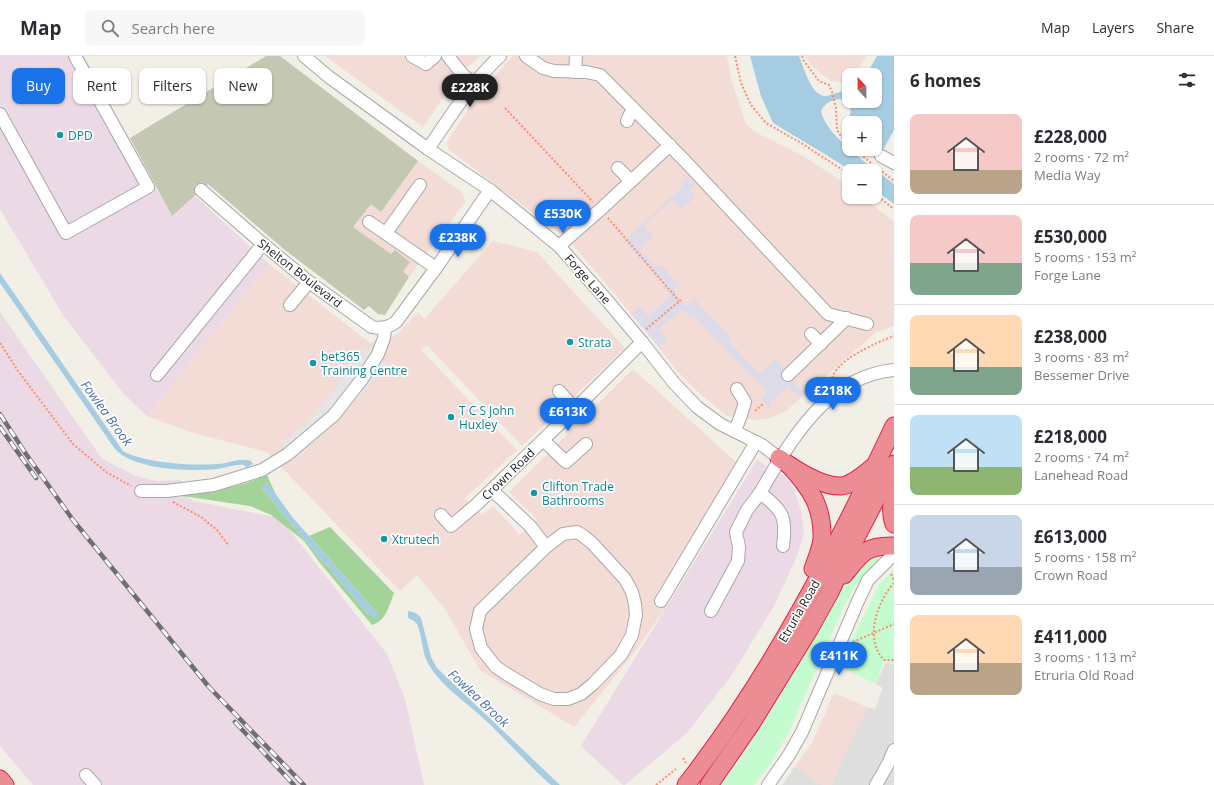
<!DOCTYPE html>
<meta charset="utf-8">
<style>
body{margin:0;font-family:"Open Sans",sans-serif;background:#f7f7f7;color:#2b2b33;height:100vh;display:flex;flex-direction:column;font-size:15px;white-space:nowrap}
*{box-sizing:border-box;margin:0}
p{font-size:13px;color:#7c7c81}
.icon{flex:none;width:22px;height:22px;fill:none;stroke:currentColor;stroke-width:2;stroke-linecap:round;stroke-linejoin:round}
.map{position:relative;flex:1;overflow:hidden}
.sheet{display:flex;flex-direction:column;background:#fff;width:320px}
.sheet>*{flex:none}
.banner{position:absolute;left:12px;top:12px;width:380px;height:36px;display:flex;gap:8px}
.needle{width:26px;rotate:338deg}
.controls{position:absolute;left:842px;top:12px;display:grid;gap:8px}
.controls a{display:grid;place-items:center;width:40px;height:40px;border-radius:8px;background:#fff;box-shadow:0 1px 3px #0004;font-size:20px}
.price{position:absolute;translate:-50% -34px;padding:0 9px;border-radius:14px;background:#1a73e8;color:#fff;font-size:13px;line-height:26px;filter:drop-shadow(0 1px 2px #0008)}
.price::after{content:'';position:absolute;left:50%;top:24px;width:12px;height:9px;margin-left:-6px;background:inherit;clip-path:polygon(0 0,100% 0,50% 100%)}
.price.current{background:#222;color:#fff}
ul{padding:0;list-style:none}
li{display:flex;align-items:center;gap:12px;height:100px;padding:0 16px}
li+li{border-top:1px solid #e1e1e2}
li span{display:grid;place-items:center;flex:none;width:112px;height:80px;border-radius:8px;color:#555}
li>.icon{margin-inline-start:auto}
span .icon{width:48px;height:48px;fill:#fffc;stroke-width:1}
li b{font-size:17px}
h2{display:flex;justify-content:space-between;align-items:center;height:48px;padding:0 16px;font-size:17px}
.pill{padding:0 14px;border-radius:8px;background:#fff;box-shadow:0 1px 3px #0004;font-size:14px;line-height:36px}
.pill.current{background:#1a73e8;color:#fff}
header{display:flex;align-items:center;gap:24px;box-sizing:border-box;height:56px;padding:0 20px;background:#fff;border-bottom:1px solid #e1e1e2}
header strong{font-size:19px}
nav{display:flex;gap:22px;margin-inline-start:auto;font-size:14px}
.search{width:280px;height:36px;background:#f7f7f7;display:flex;align-items:center;gap:10px;box-sizing:border-box;padding:0 14px;border-radius:8px;color:#7c7c81;font-size:15px}
main{display:flex;flex:1;min-height:0}
.map>svg:first-child{display:block}
.residential{fill:#dfdede}
.commercial{fill:#f3dbd6}
.industrial{fill:#ebd9e5}
.construction{fill:#c4c7b2}
.forest{fill:#a4d39a}
.park{fill:#c4fccf}
.parking{fill:#e5e5e5}
.plaza{fill:#dddbe8}
.water{fill:#a6cce1}
.lines{fill:none;stroke-linecap:round;stroke-linejoin:round}
.minor-casing{stroke:#a8a8a8;stroke-width:14}
.highway-casing{stroke:#e3214c;stroke-width:19}
.path{stroke:#ff8c6b;stroke-width:2;stroke-dasharray:2 2;stroke-linecap:butt}
.minor{stroke:#fff;stroke-width:12}
.highway{stroke:#eb8d93;stroke-width:17}
.rail-casing{stroke:#6f6f6f;stroke-width:4.5}
.rail{stroke:#fff;stroke-width:3;stroke-dasharray:9;stroke-linecap:butt}
.culture-dot{fill:#0f9aa8;stroke:#fff;stroke-width:1.5}
.labels{text-anchor:middle;dominant-baseline:central;stroke-width:3.5;stroke-linejoin:round;paint-order:stroke}
.culture-label{font-size:12px;fill:#0d838f;stroke:#fff;text-anchor:start}
.street-label{font-size:12px;fill:#212121;stroke:#fff}
.water-label{font-size:13px;font-style:italic;fill:#4871b6;stroke:#fff}
</style>
<header>
<strong>Map</strong>
<div class="search"><svg class="icon" aria-label="search" viewBox="0 0 24 24"><circle cx="10" cy="10" r="6"/><path d="M15 15l6 6"/></svg>Search here</div>
<nav><a>Map</a><a>Layers</a><a>Share</a></nav>
</header>
<main>
<div class="map">
<svg width="894" height="729" viewBox="0 0 894 729">
<rect width="100%" height="100%" fill="#f2efe7"/>
<g class="residential">
<polygon points="886,606 894,609 894,729 831,729 867,651 875,653 883,632 876,628"/>
<polygon points="795,710 823,729 782,729"/>
</g>
<g class="commercial">
<polygon points="325,0 480,0 459,19 423,71"/>
<polygon points="513,0 727,0 732,26 746,68 755,76 803,100 849,130 849,141 863,141 894,166 894,270 875,277 786,355 770,362 757,364 727,360 700,338 677,315 645,274 574,190 561,178 448,93 447,86 476,41"/>
<polygon points="805,0 866,0 855,19 849,19 849,24 842,26 831,25 814,12"/>
<polygon points="418,105 463,137 465,146 409,221 403,215 410,206 395,194 391,199 353,171 371,148 381,156"/>
<polygon points="493,185 537,196 625,292 522,390 427,289 421,294 517,394 465,442 482,459 493,450 520,479 537,463 509,436 633,313 736,406 656,539 666,551 637,593 574,671 480,614 445,553 417,519 400,535 267,396 190,376 147,360 269,208 370,287 390,283 398,277 418,256 424,263"/>
<polygon points="834,637 867,651 831,729 823,729 795,710 812,687"/>
</g>
<g class="industrial">
<polygon points="0,0 84,0 172,160 195,140 269,208 147,360 123,337 63,259 0,153"/>
<polygon points="0,256 102,403 136,420 157,425 181,424 184,439 193,445 280,462 387,598 405,643 424,729 33,729 0,690"/>
<polygon points="757,404 784,420 794,433 801,455 804,477 797,500 774,550 731,620 687,677 625,729 623,729 581,690"/>
</g>
<polygon class="construction" points="266,0 280,0 418,105 381,156 371,148 353,171 391,198 395,194 410,206 403,215 409,221 385,259 378,258 369,250 364,254 285,194 208,128 172,160 130,82"/>
<path class="forest" d="M267,419l9,20 -9,-12 -5,5 19,24 87,102 9,-1 -68,-77 21,-9 64,66c-5,13 -8,28 -22,32l-52,-62 -16,-22 -33,-26 -21,-9 -88,-13c37,-1 70,-2 105,-18z"/>
<g class="park">
<polygon points="876,498 878,500 878,505 872,513 856,529 844,550 788,678 767,713 754,729 722,729 743,700 786,630 845,526 865,501"/>
<polygon points="894,515 894,608 884,604 876,628 839,610 879,529 890,517"/>
</g>
<polygon class="parking" points="366,292 389,307 370,330 322,380 298,402 281,386 308,367"/>
<polygon class="plaza" points="687,121 695,129 689,134 695,141 682,153 672,144 644,169 653,180 639,193 657,212 662,209 679,229 673,234 686,250 695,243 731,282 729,285 760,318 775,303 803,337 798,341 788,330 769,348 771,350 768,352 761,342 767,336 694,260 691,262 683,253 659,273 667,284 659,291 631,258 640,250 648,260 671,240 662,231 664,228 624,185 683,130 681,127"/>
<g class="water">
<path d="M750,0h49c5,11 12,42 28,40 7,-2 15,-5 22,-7v12h26v-26h-9l11,-19h17v74l-11,20 -2,-1 -2,3 -4,-3v-26h-26v5l-3,-3c4,-9 8,-16 0,-24 -11,-5 -20,1 -25,10 5,26 53,57 73,73v20l-19,-14v-19h-24l-23,-15 -55,-33 -12,-27z"/>
<path d="M0,217l123,178c21,12 70,15 94,13 12,0 22,-7 34,-3l2,3 -7,4 -2,-3c-9,-1 -18,3 -27,4 -27,3 -83,1 -102,-20l-115,-166z"/>
<polygon points="267,426 293,462 377,557 378,560 377,563 368,558 281,456 262,432"/>
<path d="M408,555c6,1 9,2 13,7l10,39 6,11 123,117h-9c-24,-21 -44,-45 -68,-67 -18,-17 -41,-31 -54,-53 -8,-13 -6,-28 -12,-41l-3,-3 -6,-3z"/>
</g>
<g class="lines">
<g class="minor-casing">
<g id="minor">
<polyline points="304,0 329,21 428,93 490,134 559,190 605,242 642,286 674,327 697,351 720,368 762,389 779,402"/>
<polyline points="412,0 426,8 435,0"/>
<polyline points="448,0 463,19 474,28"/>
<polyline points="526,0 543,12 554,15 586,16 600,19 686,106 828,258 867,268"/>
<polyline points="575,16 576,0"/>
<polyline points="0,58 66,177 148,131 75,0"/>
<polyline points="627,65 633,52"/>
<path d="M428,93c22,-32 43,-66 72,-93"/>
<polyline points="881,100 894,107"/>
<polyline points="618,112 631,125"/>
<path d="M201,134l62,54 46,38 63,45c9,2 16,1 24,-5l40,-54 54,-78"/>
<polyline points="369,166 436,212"/>
<polyline points="386,177 420,129"/>
<polyline points="559,190 601,153 670,89"/>
<polyline points="290,249 309,226"/>
<polyline points="811,278 821,288"/>
<polyline points="157,319 263,188"/>
<polyline points="788,319 847,262"/>
<polyline points="559,335 575,353"/>
<polyline points="735,375 741,359 745,346 737,333"/>
<polyline points="543,384 566,406 586,388"/>
<polyline points="492,434 530,470 546,491 563,478 577,476 582,479 592,487 625,523 632,536 635,548 636,559 632,579 621,599 593,628 581,638 568,643 554,643 540,638 508,619 496,611 481,592 476,573 480,555 546,491"/>
<polyline points="141,435 167,435 214,429 262,414 288,398 334,359 362,323 378,298 384,282 385,272"/>
<polyline points="441,459 451,470 476,449 575,353 642,286"/>
<path d="M783,490c4,-29 0,-36 -23,-53 30,-52 67,-117 134,-123"/>
<polyline points="661,545 756,386"/>
<polyline points="711,555 738,505 739,491 736,476 747,454 760,437"/>
<polyline points="86,719 95,729"/>
<polyline points="768,729 789,699 802,676 858,545 868,524 894,498"/>
<polyline points="876,729 888,708 894,694"/>
</g>
</g>
<g class="highway-casing">
<g id="highway">
<path d="M779,402c15,11 43,29 62,28 12,-1 23,-12 32,-19"/>
<path d="M790,410c21,23 33,41 32,73 -1,10 -6,21 -9,30"/>
<path d="M894,436c-3,11 -4,21 0,32"/>
<path d="M844,519c17,-21 21,-30 50,-29"/>
<polyline points="0,723 5,729"/>
<path d="M686,729c85,-109 149,-234 208,-359"/>
<polyline points="709,729 751,668 810,572 830,536 844,505 894,408"/>
</g>
</g>
<g class="path">
<polyline points="735,0 741,27 751,49 766,67 801,87 849,118"/>
<polyline points="802,0 804,5 819,25 829,29 832,36 836,52 837,74 845,86 849,89"/>
<polyline points="505,52 593,146"/>
<polyline points="854,93 871,107"/>
<polyline points="879,113 894,125"/>
<polyline points="875,138 894,153"/>
<polyline points="608,162 679,245"/>
<polyline points="646,273 681,244"/>
<polyline points="0,287 18,315 73,388 106,416 131,430"/>
<path d="M832,326c-2,-20 46,-40 62,-46"/>
<polyline points="755,355 764,347"/>
<polyline points="173,446 201,461 217,474 229,490"/>
<polyline points="891,518 894,525"/>
<path d="M894,527c-17,19 -30,56 -10,77h10"/>
<polyline points="853,586 894,568"/>
<polyline points="683,702 686,707"/>
<polyline points="656,729 676,713"/>
</g>
<use href="#minor" class="minor"/>
<use href="#highway" class="highway"/>
<g class="rail-casing">
<g id="rail">
<polyline points="0,358 26,398 73,464 209,631 304,729"/>
<polyline points="0,371 36,422"/>
<polyline points="235,666 294,729"/>
</g>
</g>
<use href="#rail" class="rail"/>
</g>
<g class="culture-dot">
<circle cx="60" cy="79" r="4"/>
<circle cx="570" cy="286" r="4"/>
<circle cx="313" cy="307" r="4"/>
<circle cx="451" cy="361" r="4"/>
<circle cx="534" cy="437" r="4"/>
<circle cx="384" cy="483" r="4"/>
</g>
<g class="labels">
<g class="culture-label">
<text x="68" y="79">DPD</text>
<text x="578" y="286">Strata</text>
<text x="321" y="300">bet365<tspan x="321" dy="14">Training Centre</tspan></text>
<text x="459" y="354">T C S John<tspan x="459" dy="14">Huxley</tspan></text>
<text x="542" y="430">Clifton Trade<tspan x="542" dy="14">Bathrooms</tspan></text>
<text x="392" y="483">Xtrutech</text>
</g>
<g class="street-label">
<text transform="translate(300 217) rotate(38)">Shelton Boulevard</text>
<text transform="translate(588 223) rotate(48)">Forge Lane</text>
<text transform="translate(508 418) rotate(-44)">Crown Road</text>
<text transform="translate(799 555) rotate(-60)">Etruria Road</text>
</g>
<g class="water-label">
<text transform="translate(107 357) rotate(54)">Fowlea Brook</text>
<text transform="translate(479 642) rotate(43)">Fowlea Brook</text>
</g>
</g>
</svg>
<div class="controls">
<a><svg class="needle" viewBox="-14 -14 28 28"><path d="M0-13l5 13h-10z" fill="#e53935"/><path d="M0 13l5-13h-10z" fill="#7c7c81"/></svg></a>
<a>+</a>
<a>−</a>
</div>
<b class="price current" style="left:470px;top:52px">£228K</b>
<b class="price" style="left:563px;top:178px">£530K</b>
<b class="price" style="left:458px;top:202px">£238K</b>
<b class="price" style="left:833px;top:355px">£218K</b>
<b class="price" style="left:568px;top:376px">£613K</b>
<b class="price" style="left:839px;top:620px">£411K</b>
<div class="banner">
<a class="pill current">Buy</a>
<a class="pill">Rent</a>
<a class="pill">Filters</a>
<a class="pill">New</a>
</div>
</div>
<section class="sheet">
<h2>6 homes<svg class="icon" aria-label="filters" viewBox="0 0 24 24"><path d="M4 7h16M4 17h16"/><circle cx="9" cy="7" r="2"/><circle cx="15" cy="17" r="2"/></svg></h2>
<ul>
<li><span style="background:linear-gradient(#f6c9c9 70%,#b9a48a 0)"><svg class="icon" aria-label="home" viewBox="0 0 24 24"><path d="M3 11l9-7 9 7M6 9v11h12V9"/></svg></span><div><b>£228,000</b><p>2 rooms · 72 m²</p><p>Media Way</p></div></li>
<li><span style="background:linear-gradient(#f6c9c9 60%,#7fa58c 0)"><svg class="icon" aria-label="home" viewBox="0 0 24 24"><path d="M3 11l9-7 9 7M6 9v11h12V9"/></svg></span><div><b>£530,000</b><p>5 rooms · 153 m²</p><p>Forge Lane</p></div></li>
<li><span style="background:linear-gradient(#ffd9b3 65%,#7fa58c 0)"><svg class="icon" aria-label="home" viewBox="0 0 24 24"><path d="M3 11l9-7 9 7M6 9v11h12V9"/></svg></span><div><b>£238,000</b><p>3 rooms · 83 m²</p><p>Bessemer Drive</p></div></li>
<li><span style="background:linear-gradient(#bfe0f5 65%,#8fb573 0)"><svg class="icon" aria-label="home" viewBox="0 0 24 24"><path d="M3 11l9-7 9 7M6 9v11h12V9"/></svg></span><div><b>£218,000</b><p>2 rooms · 74 m²</p><p>Lanehead Road</p></div></li>
<li><span style="background:linear-gradient(#c9d6e8 65%,#9aa5b1 0)"><svg class="icon" aria-label="home" viewBox="0 0 24 24"><path d="M3 11l9-7 9 7M6 9v11h12V9"/></svg></span><div><b>£613,000</b><p>5 rooms · 158 m²</p><p>Crown Road</p></div></li>
<li><span style="background:linear-gradient(#ffd9b3 60%,#b9a48a 0)"><svg class="icon" aria-label="home" viewBox="0 0 24 24"><path d="M3 11l9-7 9 7M6 9v11h12V9"/></svg></span><div><b>£411,000</b><p>3 rooms · 113 m²</p><p>Etruria Old Road</p></div></li>
</ul>
</section>
</main>
